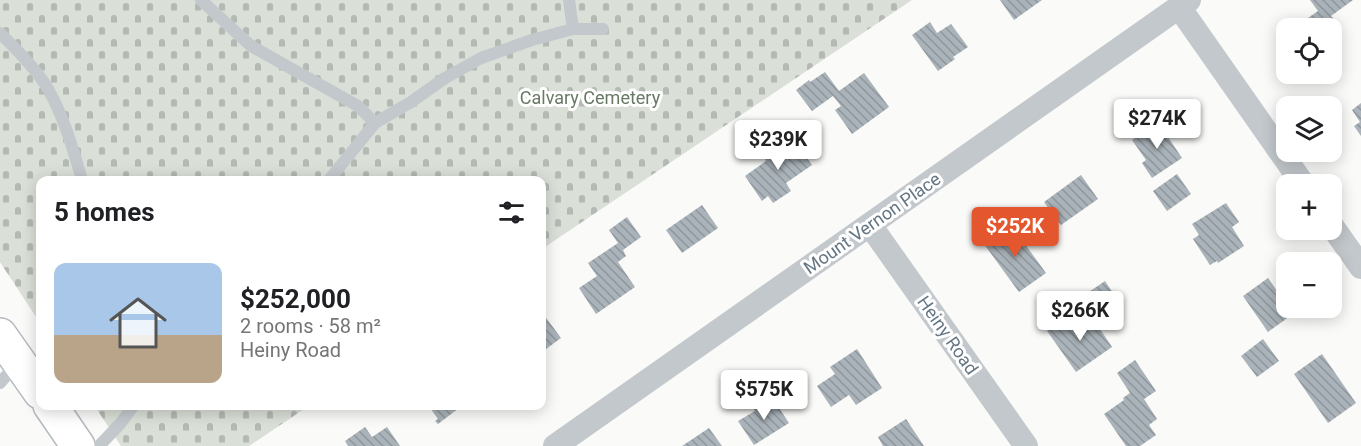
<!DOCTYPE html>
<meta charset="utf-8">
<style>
body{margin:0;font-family:Roboto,sans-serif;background:#f2f2f2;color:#202124;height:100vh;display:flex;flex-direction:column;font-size:22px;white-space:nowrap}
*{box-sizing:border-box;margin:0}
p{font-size:20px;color:#757577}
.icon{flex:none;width:33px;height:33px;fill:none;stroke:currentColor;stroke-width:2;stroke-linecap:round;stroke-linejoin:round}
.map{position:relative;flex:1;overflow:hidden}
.panel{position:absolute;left:36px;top:176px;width:510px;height:234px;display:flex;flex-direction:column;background:#fff;border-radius:12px;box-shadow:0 3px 15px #0003}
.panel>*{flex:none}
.buttons{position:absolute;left:1276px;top:18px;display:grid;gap:12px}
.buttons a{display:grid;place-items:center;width:66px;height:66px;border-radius:12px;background:#fff;box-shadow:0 3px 15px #0003;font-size:30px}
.price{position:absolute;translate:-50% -51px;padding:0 14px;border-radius:6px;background:#fff;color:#222;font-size:20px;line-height:39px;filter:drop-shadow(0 2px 3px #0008)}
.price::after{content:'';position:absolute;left:50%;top:36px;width:18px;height:14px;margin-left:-9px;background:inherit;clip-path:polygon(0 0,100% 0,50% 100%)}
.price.selected{background:#e4572e;color:#fff}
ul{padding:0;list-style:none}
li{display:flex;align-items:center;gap:18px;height:150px;padding:0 18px}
li span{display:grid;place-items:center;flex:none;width:168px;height:120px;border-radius:12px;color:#555}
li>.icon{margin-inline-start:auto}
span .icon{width:72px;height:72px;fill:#fffc;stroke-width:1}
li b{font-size:26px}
h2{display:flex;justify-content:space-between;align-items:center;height:72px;padding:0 18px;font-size:26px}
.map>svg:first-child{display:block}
.cemetery{fill:url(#cemetery-stones)}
.building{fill:url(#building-back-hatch)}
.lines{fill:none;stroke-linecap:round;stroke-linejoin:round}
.secondary-casing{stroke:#b3babf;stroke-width:36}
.lane{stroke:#c3c8cc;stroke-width:12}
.street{stroke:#c3c8cc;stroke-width:24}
.secondary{stroke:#fff;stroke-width:33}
.labels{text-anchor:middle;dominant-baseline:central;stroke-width:6;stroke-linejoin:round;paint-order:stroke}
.park-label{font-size:18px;fill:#687a64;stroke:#fff}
.street-label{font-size:18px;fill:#657683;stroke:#fff}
</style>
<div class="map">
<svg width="1361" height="446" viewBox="0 0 1361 446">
<defs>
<pattern id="cemetery-stones" width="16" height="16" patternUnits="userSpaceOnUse" patternTransform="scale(1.5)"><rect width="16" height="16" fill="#dadfd7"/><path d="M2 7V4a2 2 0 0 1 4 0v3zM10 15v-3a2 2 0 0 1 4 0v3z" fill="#b4b9b4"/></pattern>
<pattern id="building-back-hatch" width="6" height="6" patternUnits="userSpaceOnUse" patternTransform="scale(1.5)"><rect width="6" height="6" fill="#aab3b9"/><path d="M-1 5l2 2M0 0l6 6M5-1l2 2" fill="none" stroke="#8e969c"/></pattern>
</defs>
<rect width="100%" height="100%" fill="#fafaf8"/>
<g class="cemetery">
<polygon points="0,0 912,0 542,249 542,180 40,180 40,323 0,262"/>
<polygon points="94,405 310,405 249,446 121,446"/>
</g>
<g class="building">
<polygon points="1000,0 1042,0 1014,20"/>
<polygon points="1310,0 1353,0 1331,16 1334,19 1327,24 1330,28 1296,28 1295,27 1318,11"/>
<polygon points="930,22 937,33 951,24 968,47 953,57 955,59 938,71 912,35"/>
<polygon points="825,72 839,91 864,73 889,107 852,134 835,110 841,106 833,96 812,111 796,90 809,80 810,82"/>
<polygon points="1361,103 1361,136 1354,126 1360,122 1352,110"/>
<polygon points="1158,122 1182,158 1152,178 1142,163 1146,160 1132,140"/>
<polygon points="792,137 812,165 786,183 791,191 773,203 768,196 762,201 745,176 766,161 764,157"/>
<polygon points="1177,174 1191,194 1167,211 1153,191"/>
<polygon points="1081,175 1098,199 1061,225 1044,202"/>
<polygon points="1226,203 1239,222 1232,227 1244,246 1218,263 1217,261 1210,265 1193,239 1199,235 1192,224"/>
<polygon points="702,205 718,228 682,253 666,230"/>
<polygon points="627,217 641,237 623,250 626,256 618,262 635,287 596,314 579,288 597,276 588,263 618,243 609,230"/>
<polygon points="1011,225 1046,273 1019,292 984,244"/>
<polygon points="1268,278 1287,305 1287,308 1293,314 1268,332 1243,296"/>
<polygon points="1105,281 1119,302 1096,317 1083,296"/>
<polygon points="544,315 561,338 542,352 542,317"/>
<polygon points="1068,317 1075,328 1092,317 1112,347 1076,372 1047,331"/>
<polygon points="1263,339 1279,361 1257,377 1241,356"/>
<polygon points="857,349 882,388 856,405 849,395 831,407 817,386 835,374 830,367"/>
<polygon points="1322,354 1356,403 1328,423 1294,374"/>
<polygon points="1135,360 1156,391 1144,399 1157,419 1149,425 1156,435 1140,446 1126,446 1104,414 1124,400 1123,398 1130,393 1117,373"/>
<polygon points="771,396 789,423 754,445 738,421 755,411 753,408"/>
<polygon points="428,405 463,405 438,424 435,421 438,419"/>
<polygon points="906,419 924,446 883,446 878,437"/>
<polygon points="365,427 372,437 387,427 400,446 348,446 345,441"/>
<polygon points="709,428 722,446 682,446"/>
</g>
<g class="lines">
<g class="secondary-casing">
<g id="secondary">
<polyline points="0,335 40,392"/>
<polyline points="50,405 78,446"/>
</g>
</g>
<g class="lane">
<polyline points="201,0 251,46 358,106 375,123"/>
<polyline points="569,0 573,29"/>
<path d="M0,33c16,16 37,37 48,56 16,28 25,60 34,91"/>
<polyline points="329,180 375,123 411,102 445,78 481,58 532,40 573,29 603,29"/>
<polyline points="0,383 18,362"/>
<polyline points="99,446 120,424 134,405"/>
</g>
<g class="street">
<polyline points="1179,7 1303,184"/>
<polyline points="870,225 1026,446"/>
<polyline points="1332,226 1361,267"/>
<polyline points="555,446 1189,0"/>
</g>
<use href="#secondary" class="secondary"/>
</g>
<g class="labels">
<g class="park-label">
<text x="590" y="97">Calvary Cemetery</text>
</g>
<g class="street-label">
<text transform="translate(872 223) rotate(-35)">Mount Vernon Place</text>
<text transform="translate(948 335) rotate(55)">Heiny Road</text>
</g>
</g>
</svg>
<div class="buttons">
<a><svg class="icon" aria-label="locate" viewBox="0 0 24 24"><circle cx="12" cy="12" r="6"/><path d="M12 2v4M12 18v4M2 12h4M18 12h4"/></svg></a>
<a><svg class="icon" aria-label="layers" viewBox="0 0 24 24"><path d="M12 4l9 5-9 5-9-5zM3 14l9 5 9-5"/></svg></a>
<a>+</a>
<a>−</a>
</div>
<b class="price" style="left:1157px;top:150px">$274K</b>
<b class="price" style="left:778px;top:171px">$239K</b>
<b class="price selected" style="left:1015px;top:258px">$252K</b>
<b class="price" style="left:1080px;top:342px">$266K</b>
<b class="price" style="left:764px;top:421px">$575K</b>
<section class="panel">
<h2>5 homes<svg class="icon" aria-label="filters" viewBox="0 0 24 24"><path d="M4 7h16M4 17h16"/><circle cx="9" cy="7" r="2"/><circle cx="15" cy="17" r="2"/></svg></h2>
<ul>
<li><span style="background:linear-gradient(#a9c7e8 60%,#b9a48a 0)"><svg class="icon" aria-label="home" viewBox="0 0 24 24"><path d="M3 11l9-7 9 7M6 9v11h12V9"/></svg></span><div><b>$252,000</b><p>2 rooms · 58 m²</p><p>Heiny Road</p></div></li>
</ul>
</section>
</div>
